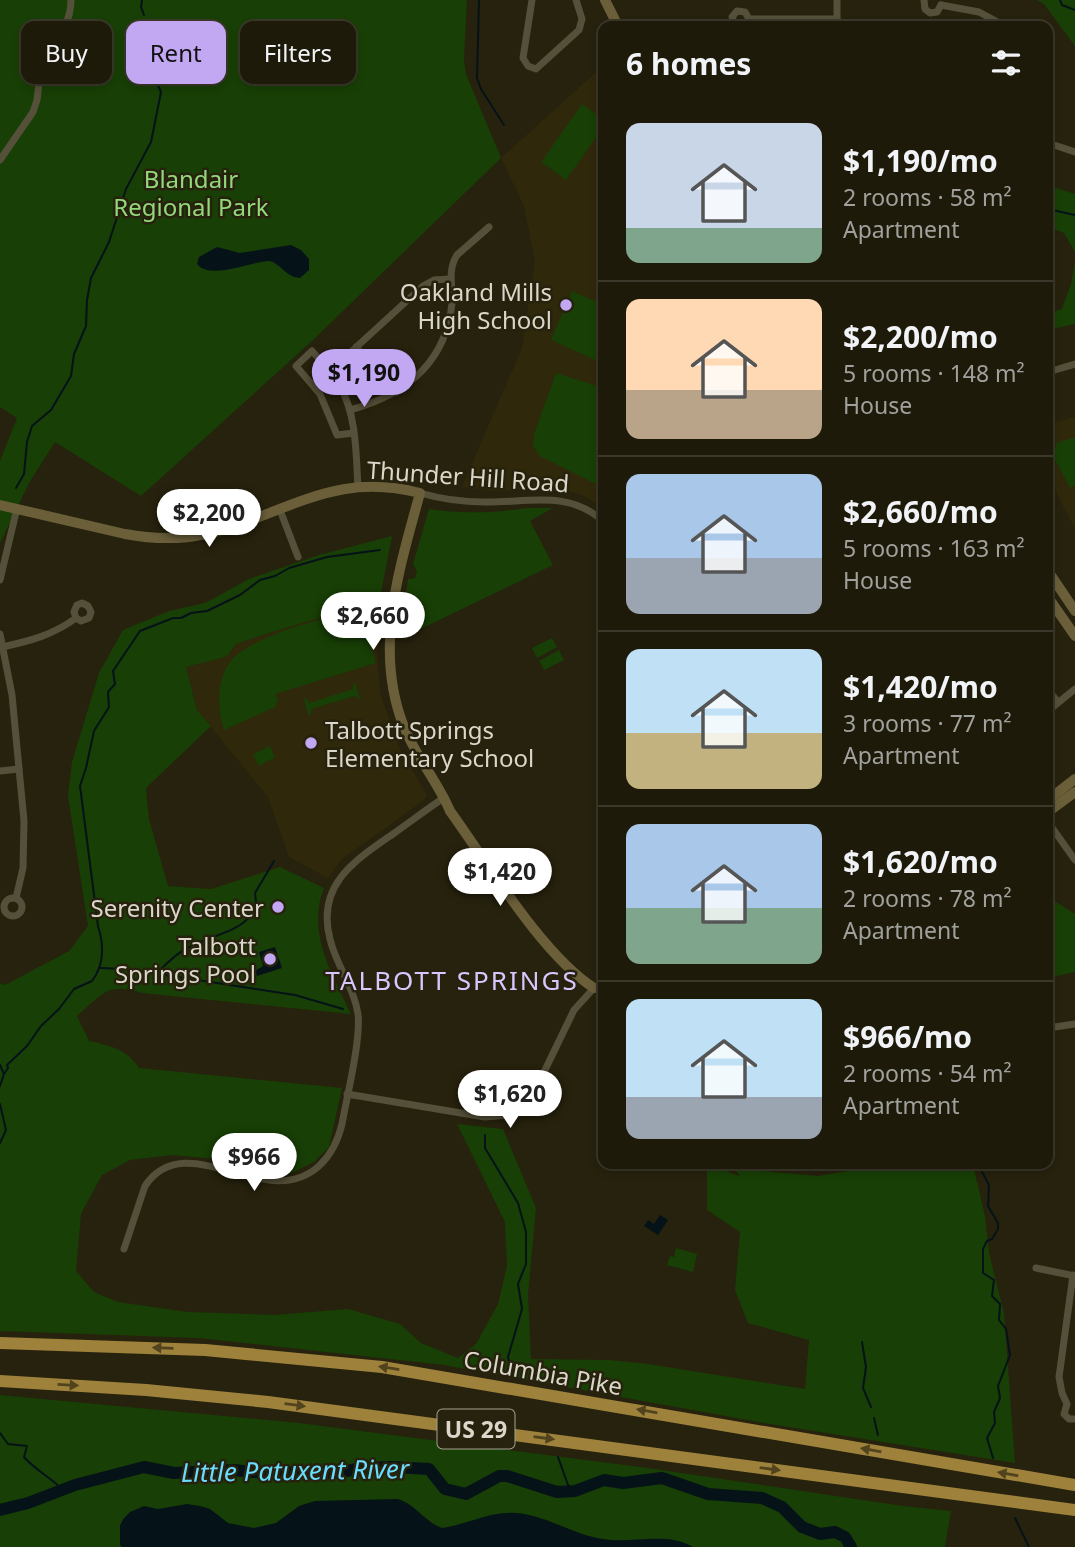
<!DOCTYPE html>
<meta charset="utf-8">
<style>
body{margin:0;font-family:"Noto Sans",sans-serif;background:#2a2718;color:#f1f3f6;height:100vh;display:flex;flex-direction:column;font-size:26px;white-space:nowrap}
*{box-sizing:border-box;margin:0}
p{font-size:23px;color:#a0a19c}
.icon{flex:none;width:38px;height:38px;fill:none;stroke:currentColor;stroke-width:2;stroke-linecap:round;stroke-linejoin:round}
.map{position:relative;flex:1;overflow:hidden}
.panel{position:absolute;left:598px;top:21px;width:455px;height:1148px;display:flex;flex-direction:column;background:#1d1a0a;border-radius:14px;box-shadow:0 4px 10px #0003,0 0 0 2px #3b382b}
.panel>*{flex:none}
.hud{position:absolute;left:21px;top:21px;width:472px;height:63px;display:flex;gap:14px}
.price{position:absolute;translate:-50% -60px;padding:0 16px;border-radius:24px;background:#fff;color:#222;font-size:23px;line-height:46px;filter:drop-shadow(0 2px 4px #0008)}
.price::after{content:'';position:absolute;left:50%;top:42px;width:21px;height:16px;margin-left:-10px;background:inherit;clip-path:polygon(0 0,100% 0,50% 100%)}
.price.on{background:#c2a7f2;color:#111}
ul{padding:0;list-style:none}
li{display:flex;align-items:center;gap:21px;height:175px;padding:0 28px}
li+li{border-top:2px solid #3b382b}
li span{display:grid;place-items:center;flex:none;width:196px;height:140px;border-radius:14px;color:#555}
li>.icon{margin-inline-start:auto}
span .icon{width:84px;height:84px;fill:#fffc;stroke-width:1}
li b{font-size:30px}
h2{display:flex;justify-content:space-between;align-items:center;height:84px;padding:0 28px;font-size:30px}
.chip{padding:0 24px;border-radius:14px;background:#1d1a0a;box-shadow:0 4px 10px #0003,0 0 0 2px #3b382b;font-size:24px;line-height:63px}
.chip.on{background:#c2a7f2;color:#111}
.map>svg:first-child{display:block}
.built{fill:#2f280b}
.green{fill:#183f05}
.water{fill:#051318}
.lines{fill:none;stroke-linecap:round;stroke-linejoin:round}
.stream{stroke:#051318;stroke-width:2}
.river{stroke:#051318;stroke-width:12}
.street{stroke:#555039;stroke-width:7}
.secondary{stroke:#6b5f3a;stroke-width:10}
.highway{stroke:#9e823b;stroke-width:12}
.oneway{fill:#51441d}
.poi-dot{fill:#c2a7f2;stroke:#27220d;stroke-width:2.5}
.labels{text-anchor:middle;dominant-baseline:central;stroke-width:5;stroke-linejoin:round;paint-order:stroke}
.shield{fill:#27220d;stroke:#a4a191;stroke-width:2}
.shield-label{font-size:23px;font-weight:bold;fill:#dad7ca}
.park-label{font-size:24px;fill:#93d87b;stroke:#27220d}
.poi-label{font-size:24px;fill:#dad7ca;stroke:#27220d;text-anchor:end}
.street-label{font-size:24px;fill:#dad7ca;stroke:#27220d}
.neighbourhood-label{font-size:26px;letter-spacing:2px;fill:#dac6ff;stroke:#27220d}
.water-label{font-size:26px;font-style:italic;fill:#6adcff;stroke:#27220d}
</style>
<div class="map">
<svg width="1075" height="1547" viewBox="0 0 1075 1547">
<rect width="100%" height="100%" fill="#27220d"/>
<g class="built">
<polygon points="604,65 604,508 582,495 557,488 493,491 462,487 522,348 535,262 524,206 501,158"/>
<polygon points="1075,417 1075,528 1048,477 1048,424"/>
<polygon points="359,606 368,608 377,613 376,634 380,693 400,749 427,795 423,801 342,859 328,878 289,857 268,797 197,710 186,667 222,658 232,651 236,644 266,634"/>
</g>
<g class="green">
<polygon points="0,0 467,0 464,60 466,74 501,158 313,340 141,496 55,442 29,483 0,543 0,461 17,418 0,407"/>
<polygon points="1037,0 1075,0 1075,46 1044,4"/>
<polygon points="582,104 604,120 604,126 566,180 541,162"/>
<polygon points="1048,185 1075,194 1075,252 1064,233 1048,227"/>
<polygon points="1075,262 1075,324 1048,330 1048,313 1062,309 1071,284"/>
<polygon points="572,291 604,305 604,364 551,340"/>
<polygon points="556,373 604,388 604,488 540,456 533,446 534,434"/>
<polygon points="1075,437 1075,485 1070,488 1052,454 1057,443"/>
<path d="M527,508h26l-23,13 23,44 -153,74 8,-60 7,-1 2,-7 -4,-7 16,-55c33,5 64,4 98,-1z"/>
<path d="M392,536l-15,77 -9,-5 -9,-2 -93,28 -30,10 -8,11 -6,3 -36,9 11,43 14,16 -65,62 3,31 19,67 43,3 69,-22 44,21c-18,45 9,87 27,126l-209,-21c-35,-11 -39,1 -65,23l12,25c20,4 39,9 50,27l203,20 -13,59 -15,15 -20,10 -21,4 -57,-17 -44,-4 -42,5 -28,15 -21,39 -5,57 18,21 24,10 70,10 86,3 74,-6 52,15 21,19 37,15 18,-14 22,-40 9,-38 -2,-44 -48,-98 46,5 33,79 -8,87 3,64 78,1 39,4 157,25 4,-49 -61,-17 -13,-33 5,-58 -33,-22v-46c14,0 19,9 33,12l-9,-11 13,-1 7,6 67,6 60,-10 2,-2h93l12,52 4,37 15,60 11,150 -251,-40 -320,-58 -245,-27 -199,-7v-348l5,2 64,-34 19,-25 -20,-130 4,-34 27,-89 24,-43 46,-19 36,-8 44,-24 70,-24z"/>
<path d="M359,608l17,55 -101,31 3,6 -3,7 -51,23c-8,-24 -8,-59 14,-76 32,-24 84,-34 121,-46z"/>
<polygon points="552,638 557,647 537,658 532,648"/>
<polygon points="559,650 564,660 544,670 539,661"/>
<polygon points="354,683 356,684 360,700 355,696 311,709 311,714 308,715 304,699 307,699 309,703 353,689"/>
<polygon points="270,746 275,757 259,766 253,754"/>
<polygon points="1048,897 1075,914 1075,972 1048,978"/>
<polygon points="676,1248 697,1254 693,1272 667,1265 670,1256 674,1257"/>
<polygon points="0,1395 299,1423 648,1468 903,1506 951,1511 945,1547 0,1547"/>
</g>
<g class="water">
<path d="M291,245l10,5 8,9v11l-9,8c-14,-1 -18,-13 -30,-17 -19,0 -59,20 -73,3l2,-7 18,-10 23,6z"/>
<polygon points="275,947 282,968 257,976 255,971 263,966 259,952"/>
<polygon points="660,1215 668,1220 658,1235 644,1226 648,1220 654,1224"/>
<path d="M398,1499c17,5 27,23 44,29 24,-3 48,-17 74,-15 30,2 57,22 87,26 30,5 64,-8 90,8h-571l-2,-2v-20l4,-7 6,-6 14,-6 14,3 29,-5 13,2 10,3 18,14 26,5 22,-5 23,-17 16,-5z"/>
</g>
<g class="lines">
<g class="stream">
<polyline points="142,0 141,7 144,15"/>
<polyline points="479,0 477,78 481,89 504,125"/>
<polyline points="1060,0 1062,5 1075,10"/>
<polyline points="1048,209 1075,215"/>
<polyline points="16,488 24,474 27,442 32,426 51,410 71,376 74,354 86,326 87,300 91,278 109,242 126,189 151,142 161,92 156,80 161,68 153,62 157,54 152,47 156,38 148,31 146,22"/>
<polyline points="256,902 255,893 274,861"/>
<polyline points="100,968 126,969 295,995 343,1009"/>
<path d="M154,975c10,-8 19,-19 30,-25 21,-14 52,-15 68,-36"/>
<polyline points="0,1065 4,1074 0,1086"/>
<path d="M4,1074l4,-6 -1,-3 20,-19 14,-20 18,-17 15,-20 18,-8c13,-17 12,-36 6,-55l-18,-140 6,-18 8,-37 15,-24 -1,-15 7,-8 -2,-13 27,-40 33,-13h8l10,-5 16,-2 33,-16 20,-15 15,-4 14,-8 38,-11 53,-7"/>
<polyline points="0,1104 6,1130 0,1143"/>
<polyline points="485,1135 485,1148 518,1203 526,1232 526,1264 518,1284 522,1309 508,1357 511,1371"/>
<polyline points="978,1164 989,1185 988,1206 998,1223 998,1229 992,1239 987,1241 983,1249 983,1273 994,1280 992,1296 1000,1304 999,1320 1006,1329 1010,1355 998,1386 1000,1398 994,1412 995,1423 987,1438 993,1458"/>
<polyline points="862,1342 866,1367 863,1388 871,1407"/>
<polyline points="874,1418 878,1435"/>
<path d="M0,1433l8,11 19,2 -3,11c10,12 26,20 38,32"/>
<polyline points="558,1457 568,1485 575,1491"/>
<polyline points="1015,1518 1029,1547"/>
</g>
<polyline class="river" points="0,1510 28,1503 75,1485 144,1467 174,1473 235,1470 250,1472 335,1473 363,1468 393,1467 429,1469 445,1489 466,1494 499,1476 507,1476 557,1492 575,1491 604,1480 623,1483 662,1478 708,1494 762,1498 782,1507 802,1527 820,1534 835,1532 845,1537 851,1547"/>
<g class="street">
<polyline points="532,0 523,58 528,66 536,69 579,30 582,19 576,0"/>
<polyline points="924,0 925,9 930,13 937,12 941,5"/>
<polyline points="941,5 979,12 1005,26"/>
<polyline points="749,19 837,19"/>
<polyline points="735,26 732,17 737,11 745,12 749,19"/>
<polyline points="837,26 837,0"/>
<polyline points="1048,143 1075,152"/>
<path d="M0,160l33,-48 4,-12 2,-17 -6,-21c4,-5 8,-7 13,-11 15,-13 25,-32 25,-51"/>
<polyline points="356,347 397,392"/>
<polyline points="340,362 423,286 434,280 450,279"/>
<polyline points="1048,372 1075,364"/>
<path d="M350,410c55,-15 96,-47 102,-107 1,-17 -5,-32 5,-48l32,-28"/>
<path d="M354,433l-17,2 -17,-41 -24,-28 16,-15c10,11 20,22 28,35 17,30 16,69 18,102"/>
<path d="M420,493c21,6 43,9 64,9 43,1 85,-13 120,20"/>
<polyline points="280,510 298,557"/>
<polyline points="0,580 17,508"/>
<polyline points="0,634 12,695 24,821 23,868 16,898"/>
<path d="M2,647c28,-6 51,-12 74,-29l-2,-6 3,-7 5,-2 6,3 3,6 -2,6 -8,3 -5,-3"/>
<polyline points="1048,690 1058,702"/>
<polyline points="1048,711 1075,689"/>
<polyline points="0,771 19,769"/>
<polyline points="1048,822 1075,860"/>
<circle cx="13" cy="907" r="9"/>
<polyline points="1048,1028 1075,1024"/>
<polyline points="347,1094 485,1117 510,1115 530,1101 574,1010 594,988"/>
<path d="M124,1249l21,-63c42,-62 121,28 174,-20 13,-12 19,-25 23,-42 5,-28 19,-84 16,-110 -4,-27 -22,-49 -28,-75 -14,-54 24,-78 63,-105 17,-12 34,-25 52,-37"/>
<polyline points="1036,1268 1075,1276"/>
<polyline points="1073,1275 1059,1377 1062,1393 1067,1404 1064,1414 1069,1419 1075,1419"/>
</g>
<g class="secondary">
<polyline points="605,0 618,26"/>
<path d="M0,505l125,29c27,5 54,6 81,0 47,-10 91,-37 139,-45 24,-4 51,-2 75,4 -21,77 -47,156 -16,234 12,30 34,55 46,84 37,51 92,144 144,177"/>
<polyline points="1048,571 1075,611"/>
<polyline points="1048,597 1075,636"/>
<polyline points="1048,800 1075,779"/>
<polyline points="1048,812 1075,792"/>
</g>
<g class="highway">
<polyline points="0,1343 205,1350 382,1367 1075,1485"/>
<polyline points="0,1381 146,1390 268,1402 1075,1510"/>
</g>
</g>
<defs><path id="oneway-solid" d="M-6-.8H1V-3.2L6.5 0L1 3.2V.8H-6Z" transform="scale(1.75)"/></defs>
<g class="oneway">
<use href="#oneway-solid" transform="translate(163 1348) rotate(-178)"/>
<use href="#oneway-solid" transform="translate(389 1368) rotate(-171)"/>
<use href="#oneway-solid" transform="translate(68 1385) rotate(3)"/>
<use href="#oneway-solid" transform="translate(295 1405) rotate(7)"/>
<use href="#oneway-solid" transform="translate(647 1411) rotate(-170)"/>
<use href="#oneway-solid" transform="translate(544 1438) rotate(8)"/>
<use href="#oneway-solid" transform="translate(871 1450) rotate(-170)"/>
<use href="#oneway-solid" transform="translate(770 1469) rotate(8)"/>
<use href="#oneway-solid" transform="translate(1008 1474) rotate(-170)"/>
</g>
<g class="poi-dot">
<circle cx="566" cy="305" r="7"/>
<circle cx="311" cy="743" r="7"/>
<circle cx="278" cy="907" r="7"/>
<circle cx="270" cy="959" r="7"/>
</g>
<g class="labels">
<rect class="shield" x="437.5" y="1409.5" width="77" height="39" rx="5"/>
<g class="shield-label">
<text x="476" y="1429">US 29</text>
</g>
<g class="park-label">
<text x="191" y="178">Blandair<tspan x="191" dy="28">Regional Park</tspan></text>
</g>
<g class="poi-label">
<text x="552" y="291">Oakland Mills<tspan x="552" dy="28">High School</tspan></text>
<text x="325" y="729" text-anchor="start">Talbott Springs<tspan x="325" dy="28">Elementary School</tspan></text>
<text x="264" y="907">Serenity Center</text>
<text x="256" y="945">Talbott<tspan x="256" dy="28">Springs Pool</tspan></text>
</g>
<g class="street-label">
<text transform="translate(468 476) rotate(4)">Thunder Hill Road</text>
<text transform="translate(543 1372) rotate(10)">Columbia Pike</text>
</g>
<g class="neighbourhood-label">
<text x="452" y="980">TALBOTT SPRINGS</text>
</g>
<g class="water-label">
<text transform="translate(295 1470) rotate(-1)">Little Patuxent River</text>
</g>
</g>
</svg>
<b class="price on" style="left:364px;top:409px">$1,190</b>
<b class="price" style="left:209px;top:549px">$2,200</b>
<b class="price" style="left:373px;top:652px">$2,660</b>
<b class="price" style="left:500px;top:908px">$1,420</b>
<b class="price" style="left:510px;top:1130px">$1,620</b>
<b class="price" style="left:254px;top:1193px">$966</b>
<div class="hud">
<a class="chip">Buy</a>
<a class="chip on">Rent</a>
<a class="chip">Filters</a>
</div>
<section class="panel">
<h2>6 homes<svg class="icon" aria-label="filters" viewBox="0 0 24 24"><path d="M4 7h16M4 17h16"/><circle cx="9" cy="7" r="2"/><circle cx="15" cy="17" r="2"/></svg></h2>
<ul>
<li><span style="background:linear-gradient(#c9d6e8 75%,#7fa58c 0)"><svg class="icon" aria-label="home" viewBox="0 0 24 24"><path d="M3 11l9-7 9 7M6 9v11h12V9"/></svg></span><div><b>$1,190/mo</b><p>2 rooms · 58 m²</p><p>Apartment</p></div></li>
<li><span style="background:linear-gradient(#ffd9b3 65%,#b9a48a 0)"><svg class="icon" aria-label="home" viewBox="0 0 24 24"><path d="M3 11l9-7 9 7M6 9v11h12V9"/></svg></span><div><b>$2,200/mo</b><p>5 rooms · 148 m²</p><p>House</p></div></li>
<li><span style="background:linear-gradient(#a9c7e8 60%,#9aa5b1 0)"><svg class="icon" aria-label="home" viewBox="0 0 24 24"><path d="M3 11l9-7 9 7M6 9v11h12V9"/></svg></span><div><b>$2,660/mo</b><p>5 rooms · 163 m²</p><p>House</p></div></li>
<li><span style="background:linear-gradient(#bfe0f5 60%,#c2b280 0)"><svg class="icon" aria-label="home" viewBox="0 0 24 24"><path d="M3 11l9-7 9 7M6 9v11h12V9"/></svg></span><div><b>$1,420/mo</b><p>3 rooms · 77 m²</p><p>Apartment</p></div></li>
<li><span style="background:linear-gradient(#a9c7e8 60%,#7fa58c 0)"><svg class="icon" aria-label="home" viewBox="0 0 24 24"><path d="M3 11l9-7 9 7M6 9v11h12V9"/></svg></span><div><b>$1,620/mo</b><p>2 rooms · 78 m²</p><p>Apartment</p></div></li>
<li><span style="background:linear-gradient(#bfe0f5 70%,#9aa5b1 0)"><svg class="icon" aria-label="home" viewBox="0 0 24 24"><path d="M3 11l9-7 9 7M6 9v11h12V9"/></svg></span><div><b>$966/mo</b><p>2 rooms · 54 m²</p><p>Apartment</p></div></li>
</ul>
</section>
</div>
